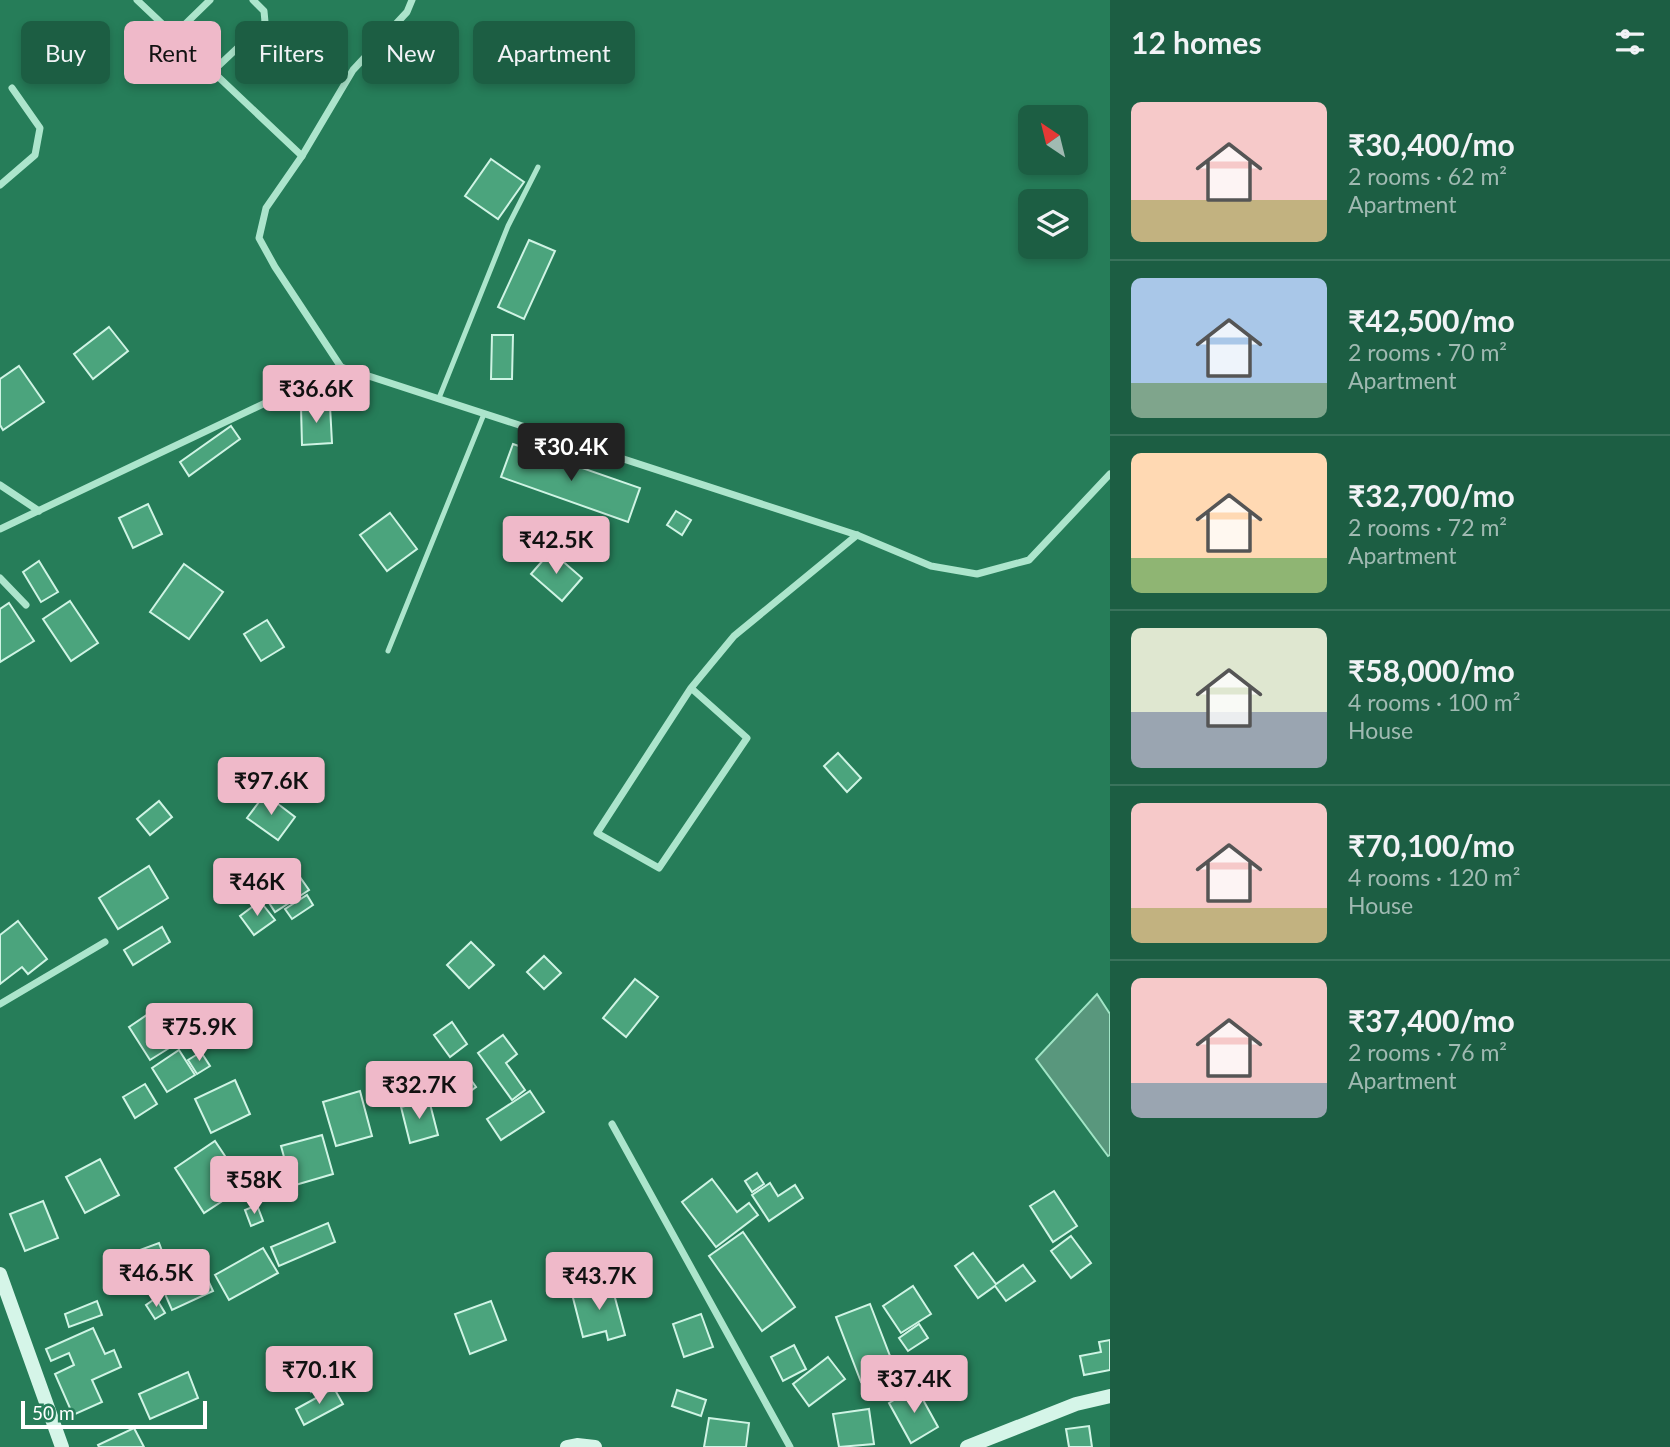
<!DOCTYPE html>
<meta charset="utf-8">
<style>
body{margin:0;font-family:Lato,sans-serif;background:#29674e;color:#f1f3f6;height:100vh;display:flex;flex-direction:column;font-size:26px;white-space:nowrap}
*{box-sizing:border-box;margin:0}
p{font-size:23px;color:#a0bab2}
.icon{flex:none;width:38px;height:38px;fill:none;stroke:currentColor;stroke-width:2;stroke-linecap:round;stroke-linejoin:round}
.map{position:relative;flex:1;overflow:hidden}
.side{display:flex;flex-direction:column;background:#1c5e43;width:560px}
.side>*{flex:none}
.banner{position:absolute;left:21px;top:21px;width:665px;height:63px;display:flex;gap:14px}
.needle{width:46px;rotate:325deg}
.tools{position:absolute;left:1018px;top:105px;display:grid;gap:14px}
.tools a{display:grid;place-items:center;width:70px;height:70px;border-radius:10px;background:#1c5e43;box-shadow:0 4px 10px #0003;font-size:35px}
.scale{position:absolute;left:21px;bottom:18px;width:186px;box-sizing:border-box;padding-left:7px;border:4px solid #fff;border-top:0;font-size:19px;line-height:24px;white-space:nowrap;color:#fff;-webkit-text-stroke:5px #267d59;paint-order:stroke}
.price{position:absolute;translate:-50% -60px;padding:0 16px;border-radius:7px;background:#efb9c9;color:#111;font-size:23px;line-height:46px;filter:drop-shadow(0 2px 4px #0008)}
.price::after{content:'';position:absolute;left:50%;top:42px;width:21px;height:16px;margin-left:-10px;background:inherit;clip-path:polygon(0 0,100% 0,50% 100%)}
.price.selected{background:#222;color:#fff}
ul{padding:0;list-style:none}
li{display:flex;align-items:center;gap:21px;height:175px;padding:0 21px}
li+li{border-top:2px solid #3a735c}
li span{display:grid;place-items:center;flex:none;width:196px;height:140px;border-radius:10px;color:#555}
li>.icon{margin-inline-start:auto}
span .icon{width:84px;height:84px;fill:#fffc;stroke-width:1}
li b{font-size:30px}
h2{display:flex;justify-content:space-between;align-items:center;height:84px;padding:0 21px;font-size:30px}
.chip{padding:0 24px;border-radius:10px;background:#1c5e43;box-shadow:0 4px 10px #0003;font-size:24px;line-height:63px}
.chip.selected{background:#efb9c9;color:#111}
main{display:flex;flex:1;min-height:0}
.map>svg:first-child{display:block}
.water{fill:#59977d;stroke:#a1e5c6;stroke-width:2}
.building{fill:#4ba47d;stroke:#cff4e4;stroke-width:2}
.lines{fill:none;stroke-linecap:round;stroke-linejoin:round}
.lane{stroke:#ace5cc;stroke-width:5}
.street{stroke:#ace5cc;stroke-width:7}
.secondary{stroke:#d5f5e8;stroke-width:14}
</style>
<main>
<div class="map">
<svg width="1110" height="1447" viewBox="0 0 1110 1447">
<rect width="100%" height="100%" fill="#267d59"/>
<polygon class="water" points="1097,994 1110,1014 1110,1155 1108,1156 1036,1059"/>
<g class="building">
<polygon points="491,159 524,182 498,219 465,196"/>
<polygon points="529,240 555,251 524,319 498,307"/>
<polygon points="109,327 128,351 93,379 74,354"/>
<polygon points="492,335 513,335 512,379 491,379"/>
<polygon points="19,366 44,402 3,430 0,425 0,379"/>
<polygon points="330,406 332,443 302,445 301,407"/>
<polygon points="231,426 240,439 189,476 180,462"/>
<polygon points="513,444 640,488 628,522 501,477"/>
<polygon points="148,504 162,534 133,548 119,518"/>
<polygon points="676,511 691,520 682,535 667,525"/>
<polygon points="390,513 417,549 387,571 360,535"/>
<polygon points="551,551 582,578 562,601 531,574"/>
<polygon points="39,561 58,592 41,602 23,572"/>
<polygon points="184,564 223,592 189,639 150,612"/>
<polygon points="70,601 98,643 71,661 43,619"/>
<polygon points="9,603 34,641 0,662 0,609"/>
<polygon points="267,620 284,647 261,661 244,634"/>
<polygon points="838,753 861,778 847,792 824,766"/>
<polygon points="265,794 295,817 278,840 247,818"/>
<polygon points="159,801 172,817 150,835 137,819"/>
<polygon points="149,866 168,898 118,929 99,898"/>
<polygon points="295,870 309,890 275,912 262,892"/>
<polygon points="307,895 313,905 292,919 285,909"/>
<polygon points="260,901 275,920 254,935 240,916"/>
<polygon points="18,921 47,959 28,974 22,967 0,984 0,935"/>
<polygon points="162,927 170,942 133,965 124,950"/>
<polygon points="471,942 494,965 469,988 447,965"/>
<polygon points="544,956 561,973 544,989 527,972"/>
<polygon points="635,979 658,997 626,1037 603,1018"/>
<polygon points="160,1006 182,1040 150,1060 129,1027"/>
<polygon points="452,1022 467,1044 450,1057 434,1035"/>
<polygon points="503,1035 517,1054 506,1063 525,1090 512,1100 478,1053"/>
<polygon points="179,1050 195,1075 167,1092 152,1068"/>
<polygon points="201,1052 210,1066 197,1074 188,1060"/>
<polygon points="464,1070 476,1087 464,1096 452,1079"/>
<polygon points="235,1080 250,1114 211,1133 195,1099"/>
<polygon points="145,1084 157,1104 135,1118 123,1097"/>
<polygon points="360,1091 372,1136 336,1146 323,1102"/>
<polygon points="530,1091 544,1112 501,1140 487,1119"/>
<polygon points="429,1100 438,1135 410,1143 401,1107"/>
<polygon points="322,1135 333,1174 292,1186 281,1146"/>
<polygon points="215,1141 233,1168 221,1176 233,1194 204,1213 175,1168"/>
<polygon points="100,1159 119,1195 85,1213 66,1177"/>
<polygon points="757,1173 764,1184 752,1192 745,1181"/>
<polygon points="712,1179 737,1212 749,1203 758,1215 716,1247 682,1202"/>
<polygon points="770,1183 778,1196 795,1185 803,1198 769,1221 752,1195"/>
<polygon points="1054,1191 1077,1226 1053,1242 1030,1206"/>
<polygon points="43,1201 58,1238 25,1251 10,1214"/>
<polygon points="257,1205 263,1221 251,1226 245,1210"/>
<polygon points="328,1223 335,1242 279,1266 271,1247"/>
<polygon points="743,1232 795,1307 762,1331 709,1256"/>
<polygon points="1071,1236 1091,1263 1071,1278 1051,1251"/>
<polygon points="159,1243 172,1277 132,1293 118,1258"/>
<polygon points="263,1248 278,1273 229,1300 215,1275"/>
<polygon points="973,1253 996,1284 1023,1265 1035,1281 1006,1301 995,1286 978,1298 955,1266"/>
<polygon points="206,1276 213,1291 172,1310 165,1294"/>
<polygon points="611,1283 625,1335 608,1340 606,1331 583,1337 572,1294"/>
<polygon points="913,1286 931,1314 901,1333 883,1306"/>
<polygon points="156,1298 165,1313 155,1319 146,1305"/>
<polygon points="97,1301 102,1315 69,1327 65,1314"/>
<polygon points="491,1301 506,1340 470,1354 455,1314"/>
<polygon points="870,1304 895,1369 861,1382 836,1317"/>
<polygon points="701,1314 713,1347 684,1357 673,1324"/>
<polygon points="919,1324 928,1338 908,1351 899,1338"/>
<polygon points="93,1328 105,1354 114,1350 121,1367 92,1380 102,1402 73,1415 55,1374 74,1365 69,1353 51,1361 46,1349"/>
<polygon points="1110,1340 1110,1370 1084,1375 1080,1356 1101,1352 1099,1342"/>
<polygon points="794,1345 806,1369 783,1381 771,1357"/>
<polygon points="828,1357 845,1379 809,1406 793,1384"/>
<polygon points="329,1364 336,1374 311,1392 304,1382"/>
<polygon points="188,1372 198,1398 150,1419 139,1394"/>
<polygon points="916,1387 938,1427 911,1443 889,1403"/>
<polygon points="334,1388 343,1404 304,1425 296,1409"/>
<polygon points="677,1390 706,1400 701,1416 672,1406"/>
<polygon points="869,1409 874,1444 839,1447 833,1414"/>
<polygon points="709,1418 749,1423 746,1447 704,1447"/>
<polygon points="1089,1426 1092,1447 1069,1447 1066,1429"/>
<polygon points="134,1428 144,1447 99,1447 98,1445"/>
</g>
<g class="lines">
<g class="lane">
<polyline points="439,398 508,226 538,167"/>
<polyline points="388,651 484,414"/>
</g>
<g class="street">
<polyline points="137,0 302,156"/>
<polyline points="412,0 407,12 353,70 302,156 266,208 259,238 275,267 341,367 857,535 931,566 977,574 1029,560 1110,474"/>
<polyline points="174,35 210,0"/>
<polyline points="213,71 265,22 264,11 253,0"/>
<polyline points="0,185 35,155 40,128 12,88"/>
<polyline points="0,485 39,511"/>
<polyline points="0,529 341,367"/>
<polyline points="0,578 26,605"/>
<polyline points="691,688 747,738 659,868 597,833 691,688 734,636 857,535"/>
<polyline points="0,1004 105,942"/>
<polyline points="612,1124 790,1447"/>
</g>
<g class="secondary">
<polyline points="0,1274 62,1447"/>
<polyline points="567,1447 577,1445 595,1447"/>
<polyline points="967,1447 1076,1404 1110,1396"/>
</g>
</g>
</svg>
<div class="tools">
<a><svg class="needle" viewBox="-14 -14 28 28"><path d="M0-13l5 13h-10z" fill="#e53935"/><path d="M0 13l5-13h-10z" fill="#a0bab2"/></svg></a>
<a><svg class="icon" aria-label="layers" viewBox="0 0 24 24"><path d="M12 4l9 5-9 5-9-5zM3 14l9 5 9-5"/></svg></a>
</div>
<div class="scale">50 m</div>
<b class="price" style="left:316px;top:425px">₹36.6K</b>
<b class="price selected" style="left:571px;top:483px">₹30.4K</b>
<b class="price" style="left:556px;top:576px">₹42.5K</b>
<b class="price" style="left:271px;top:817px">₹97.6K</b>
<b class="price" style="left:257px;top:918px">₹46K</b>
<b class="price" style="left:199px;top:1063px">₹75.9K</b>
<b class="price" style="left:419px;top:1121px">₹32.7K</b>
<b class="price" style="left:254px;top:1216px">₹58K</b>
<b class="price" style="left:156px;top:1309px">₹46.5K</b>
<b class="price" style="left:599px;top:1312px">₹43.7K</b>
<b class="price" style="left:319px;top:1406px">₹70.1K</b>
<b class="price" style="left:914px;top:1415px">₹37.4K</b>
<div class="banner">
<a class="chip">Buy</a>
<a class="chip selected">Rent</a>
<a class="chip">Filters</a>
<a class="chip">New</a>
<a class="chip">Apartment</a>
</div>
</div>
<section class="side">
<h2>12 homes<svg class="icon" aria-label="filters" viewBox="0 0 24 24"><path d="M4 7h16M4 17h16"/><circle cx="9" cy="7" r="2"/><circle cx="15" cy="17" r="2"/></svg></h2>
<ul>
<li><span style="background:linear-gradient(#f6c9c9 70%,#c2b280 0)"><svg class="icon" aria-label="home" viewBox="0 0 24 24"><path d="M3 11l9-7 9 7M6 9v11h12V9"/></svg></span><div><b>₹30,400/mo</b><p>2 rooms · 62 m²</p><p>Apartment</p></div></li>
<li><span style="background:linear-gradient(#a9c7e8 75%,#7fa58c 0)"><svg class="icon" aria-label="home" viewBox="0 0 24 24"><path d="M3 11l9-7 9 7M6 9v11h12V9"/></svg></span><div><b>₹42,500/mo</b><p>2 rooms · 70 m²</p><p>Apartment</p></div></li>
<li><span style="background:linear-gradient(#ffd9b3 75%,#8fb573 0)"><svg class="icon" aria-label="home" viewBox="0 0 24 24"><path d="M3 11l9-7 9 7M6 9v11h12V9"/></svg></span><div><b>₹32,700/mo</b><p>2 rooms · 72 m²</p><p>Apartment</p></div></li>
<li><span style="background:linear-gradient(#dfe7d0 60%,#9aa5b1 0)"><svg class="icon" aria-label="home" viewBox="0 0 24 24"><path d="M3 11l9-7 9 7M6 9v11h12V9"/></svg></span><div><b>₹58,000/mo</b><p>4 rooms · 100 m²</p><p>House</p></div></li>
<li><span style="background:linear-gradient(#f6c9c9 75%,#c2b280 0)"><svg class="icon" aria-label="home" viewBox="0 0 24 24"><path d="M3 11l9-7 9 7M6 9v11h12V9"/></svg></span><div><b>₹70,100/mo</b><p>4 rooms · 120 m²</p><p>House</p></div></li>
<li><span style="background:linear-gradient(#f6c9c9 75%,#9aa5b1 0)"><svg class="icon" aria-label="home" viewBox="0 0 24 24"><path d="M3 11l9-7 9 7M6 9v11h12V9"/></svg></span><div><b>₹37,400/mo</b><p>2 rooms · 76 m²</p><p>Apartment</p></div></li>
</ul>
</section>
</main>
